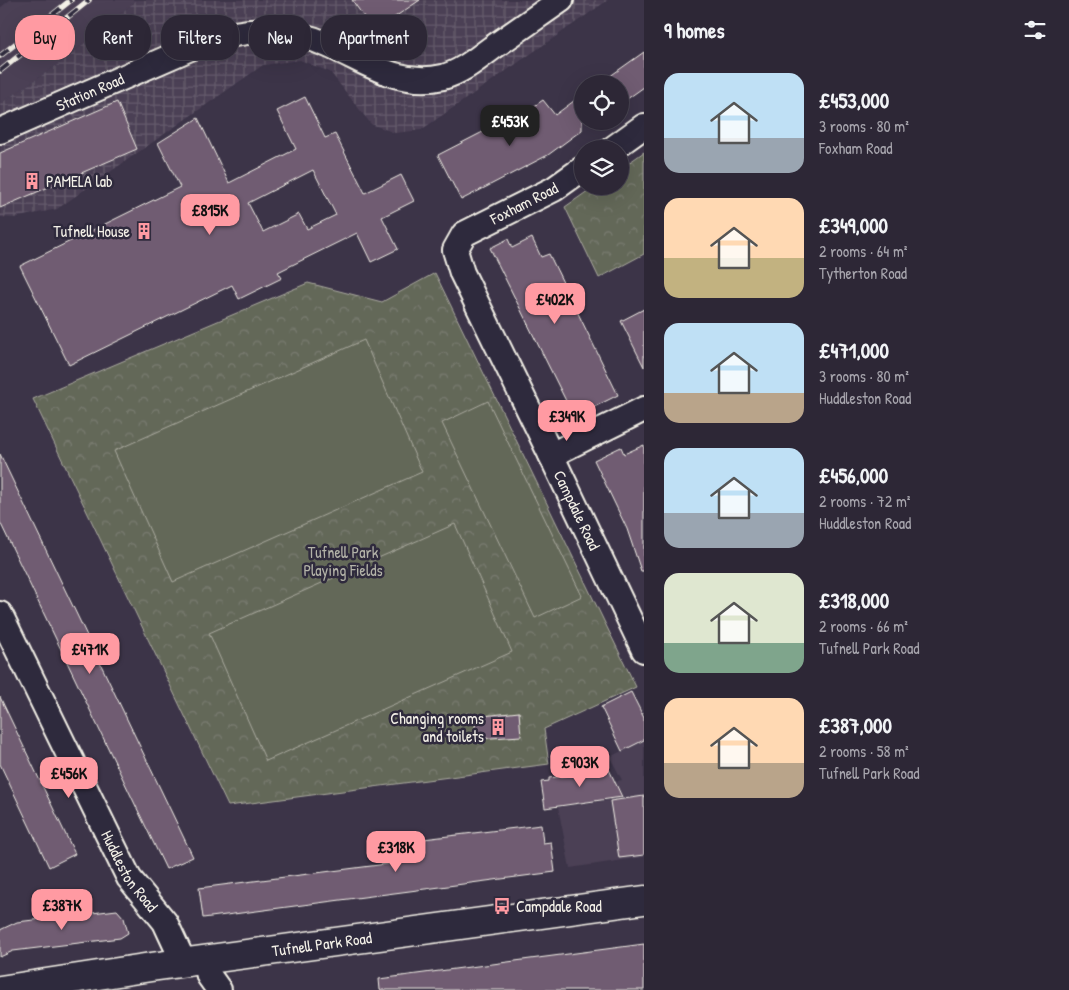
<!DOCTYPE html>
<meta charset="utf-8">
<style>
body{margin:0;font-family:"Patrick Hand",sans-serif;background:#393342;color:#f1f3f6;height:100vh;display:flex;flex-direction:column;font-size:19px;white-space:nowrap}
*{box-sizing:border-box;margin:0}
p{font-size:16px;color:#a7a5ad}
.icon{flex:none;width:28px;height:28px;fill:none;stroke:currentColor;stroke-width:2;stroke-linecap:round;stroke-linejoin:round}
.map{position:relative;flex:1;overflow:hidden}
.side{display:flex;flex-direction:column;background:#2d2736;width:425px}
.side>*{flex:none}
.hud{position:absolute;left:15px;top:15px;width:475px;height:45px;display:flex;gap:10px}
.buttons{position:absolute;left:574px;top:75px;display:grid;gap:10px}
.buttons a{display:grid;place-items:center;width:55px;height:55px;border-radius:50%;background:#2d2736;box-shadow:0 5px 20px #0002,0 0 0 1px #484451;font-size:25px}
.price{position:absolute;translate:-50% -42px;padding:0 11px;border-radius:10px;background:#ff9aa2;color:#111;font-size:16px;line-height:32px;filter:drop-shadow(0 1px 2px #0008)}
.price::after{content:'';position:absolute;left:50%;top:30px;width:15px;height:11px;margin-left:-8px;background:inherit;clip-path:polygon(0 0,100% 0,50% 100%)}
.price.current{background:#222;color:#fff}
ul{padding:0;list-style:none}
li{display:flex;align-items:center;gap:15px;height:125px;padding:0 20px}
li span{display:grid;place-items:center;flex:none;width:140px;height:100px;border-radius:15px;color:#555}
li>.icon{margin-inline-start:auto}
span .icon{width:60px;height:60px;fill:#fffc;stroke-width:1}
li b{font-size:21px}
h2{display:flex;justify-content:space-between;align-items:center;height:60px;padding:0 20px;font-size:21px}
.tag{padding:0 18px;border-radius:20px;background:#2d2736;box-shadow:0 5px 20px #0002,0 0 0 1px #484451;font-size:18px;line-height:45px}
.tag.current{background:#ff9aa2;color:#111}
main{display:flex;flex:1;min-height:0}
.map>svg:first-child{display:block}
.built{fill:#4b4055}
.industrial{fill:url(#industrial-grid)}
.park{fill:url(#park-crowns);stroke:#acaca0}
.garden{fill:#636759;stroke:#acaca0}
.building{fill:#6f5b72;stroke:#f4f1e8;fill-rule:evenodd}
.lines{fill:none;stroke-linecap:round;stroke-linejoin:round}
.minor-casing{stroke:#f4f1e8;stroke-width:28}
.tertiary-casing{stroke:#f4f1e8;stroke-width:31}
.minor{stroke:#2f2a3d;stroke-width:24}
.tertiary{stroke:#2f2a3d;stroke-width:28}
.rail-casing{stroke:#f4f1e8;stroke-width:5.5}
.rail{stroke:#2f2a3d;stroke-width:4;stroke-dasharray:11;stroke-linecap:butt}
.labels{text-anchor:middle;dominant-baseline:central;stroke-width:5;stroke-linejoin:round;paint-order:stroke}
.street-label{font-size:16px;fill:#f4f1e8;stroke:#2f2a3d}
.poi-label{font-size:16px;fill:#f4f1e8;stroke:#2f2a3d;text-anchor:start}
.park-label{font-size:16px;fill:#b3b3a8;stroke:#2f2a3d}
</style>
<main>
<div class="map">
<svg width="644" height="990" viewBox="0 0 644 990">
<defs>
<pattern id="industrial-grid" width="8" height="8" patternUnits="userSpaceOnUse" patternTransform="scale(1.25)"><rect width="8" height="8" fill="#4b4055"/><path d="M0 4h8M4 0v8" fill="none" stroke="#665c6d"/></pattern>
<pattern id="park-crowns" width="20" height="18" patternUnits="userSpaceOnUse" patternTransform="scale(1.25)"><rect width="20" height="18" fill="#636759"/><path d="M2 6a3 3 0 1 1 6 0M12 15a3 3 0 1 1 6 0" fill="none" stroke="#7a7d71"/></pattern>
</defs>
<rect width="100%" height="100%" fill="#3c3448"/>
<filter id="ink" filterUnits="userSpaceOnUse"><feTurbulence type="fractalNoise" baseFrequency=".02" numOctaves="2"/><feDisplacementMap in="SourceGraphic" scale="10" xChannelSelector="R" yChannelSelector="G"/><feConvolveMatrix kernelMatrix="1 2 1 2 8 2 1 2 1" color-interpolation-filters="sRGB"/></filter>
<g filter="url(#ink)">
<g class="built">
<polygon points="10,0 137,0 60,63 0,104 0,8"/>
<polygon points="644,740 644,857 570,868 558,807 610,800 611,791 618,781 622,780 610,757"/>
</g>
<polygon class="industrial" points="137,0 608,0 421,130 395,133 371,124 330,72 300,60 263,65 57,209 14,218 0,217 0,104 60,63"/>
<g class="park">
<polygon points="644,152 644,254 599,278 565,207 595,186 620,186 620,169"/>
<polygon points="435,273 636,687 544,729 549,764 228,806 33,399 308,283 382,302"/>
</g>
<g class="garden">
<polygon points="364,340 422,472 173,582 114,451"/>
<polygon points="488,401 582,596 535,618 442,423"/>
<polygon points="455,524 512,652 266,761 209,633"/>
</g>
<g class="building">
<polygon points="352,0 420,0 374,31"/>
<polygon points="644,52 644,87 620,104 620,84 599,84"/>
<polygon points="582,95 582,130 548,155 461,200 438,155 512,117 514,120 543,100 555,115"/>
<path d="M305,97l20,41 10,-4 30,59 36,-18 13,26 -32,16 16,32 -27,13 -14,-29 -79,39 4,6 -43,21 -7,-14 -163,80 -49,-99 160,-79 -22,-44 40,-25 31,65 67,-34 -19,-38zM313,170l23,45 -29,14 -8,-15 -36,18 -15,-29z"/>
<polygon points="117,102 137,149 0,208 0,153"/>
<polygon points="532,238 541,257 549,254 618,395 574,417 490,248 508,239 512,248"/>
<polygon points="644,309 644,367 621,321"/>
<polygon points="644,445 644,571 641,571 627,529 594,460 621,447 624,454"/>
<polygon points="0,454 193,857 166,869 0,522"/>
<polygon points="631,692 644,718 644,740 622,751 601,707"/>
<polygon points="0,697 75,854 49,867 0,764"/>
<polygon points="519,712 521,736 477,739 474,717"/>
<polygon points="606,763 622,797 545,808 541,782 549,781 549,778 587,773"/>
<polygon points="644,796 644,855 619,858 610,801"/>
<polygon points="541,825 543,843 551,842 555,872 203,918 199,888 418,860 415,840"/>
<polygon points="117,910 124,918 128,933 120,938 13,951 0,957 0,930 17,922"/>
<polygon points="644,944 644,990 380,990 379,979"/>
</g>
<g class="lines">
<g class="minor-casing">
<g id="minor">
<path id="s1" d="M0,131l202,-88c42,-16 86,-16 126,2 39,17 71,42 115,32 19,-5 34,-18 49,-29 23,-16 46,-32 69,-48"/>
<polyline points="612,149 644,126"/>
<path id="s2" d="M582,169l-28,20 -90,45 -9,16 7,23 89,182 93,195"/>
<polyline points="551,455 644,409"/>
<path id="s3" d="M0,614l129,264 36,44 19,41"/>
<polyline points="205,960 209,976 219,990"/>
</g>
</g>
<g class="tertiary-casing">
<g id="tertiary">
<path id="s4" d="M0,990l151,-23 493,-67"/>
</g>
</g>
<use href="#minor" class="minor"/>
<use href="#tertiary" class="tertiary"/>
<g class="rail-casing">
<g id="rail">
<polyline points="0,56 71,0"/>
<polyline points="0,71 89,0"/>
</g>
</g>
<use href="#rail" class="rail"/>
</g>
</g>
<defs>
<g id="building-bare" transform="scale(1.35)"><path d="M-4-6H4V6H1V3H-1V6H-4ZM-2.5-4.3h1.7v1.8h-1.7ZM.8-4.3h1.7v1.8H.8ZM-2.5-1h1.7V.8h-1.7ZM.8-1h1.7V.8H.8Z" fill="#ff9aa2" stroke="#2f2a3d" stroke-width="2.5" paint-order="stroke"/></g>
<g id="bus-bare" transform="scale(1.35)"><path d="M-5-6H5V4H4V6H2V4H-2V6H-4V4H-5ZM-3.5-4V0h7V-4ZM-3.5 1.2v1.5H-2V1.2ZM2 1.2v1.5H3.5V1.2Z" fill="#ff9aa2" stroke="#2f2a3d" stroke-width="2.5" paint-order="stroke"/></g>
</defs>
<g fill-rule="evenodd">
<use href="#building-bare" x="32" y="181"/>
<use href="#building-bare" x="144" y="231"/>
<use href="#building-bare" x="498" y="727"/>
<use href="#bus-bare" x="502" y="906"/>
</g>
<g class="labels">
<g class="street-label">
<text stroke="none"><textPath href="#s1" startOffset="98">Station Road</textPath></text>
<text transform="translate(524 203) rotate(-27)">Foxham Road</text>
<text stroke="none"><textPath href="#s2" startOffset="441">Campdale Road</textPath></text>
<text stroke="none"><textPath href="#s3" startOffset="288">Huddleston Road</textPath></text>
<text stroke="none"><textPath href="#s4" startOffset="325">Tufnell Park Road</textPath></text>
</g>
<g class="poi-label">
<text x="46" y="181">PAMELA lab</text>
<text x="130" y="231" text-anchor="end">Tufnell House</text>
<text x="484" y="718" text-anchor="end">Changing rooms<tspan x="484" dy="18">and toilets</tspan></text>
<text x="516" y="906">Campdale Road</text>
</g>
<g class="park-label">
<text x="343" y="552">Tufnell Park<tspan x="343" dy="18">Playing Fields</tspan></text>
</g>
</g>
</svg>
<div class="buttons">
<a><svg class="icon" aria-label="locate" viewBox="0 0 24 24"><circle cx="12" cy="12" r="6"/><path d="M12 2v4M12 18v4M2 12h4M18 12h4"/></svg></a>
<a><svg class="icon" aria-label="layers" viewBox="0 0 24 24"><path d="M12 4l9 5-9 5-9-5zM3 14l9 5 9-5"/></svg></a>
</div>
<b class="price current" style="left:510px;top:147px">£453K</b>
<b class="price" style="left:210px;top:236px">£815K</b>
<b class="price" style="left:555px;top:325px">£402K</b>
<b class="price" style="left:567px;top:442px">£349K</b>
<b class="price" style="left:90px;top:675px">£471K</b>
<b class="price" style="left:580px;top:788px">£903K</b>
<b class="price" style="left:69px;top:799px">£456K</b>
<b class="price" style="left:396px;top:873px">£318K</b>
<b class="price" style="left:62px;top:931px">£387K</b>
<div class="hud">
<a class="tag current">Buy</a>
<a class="tag">Rent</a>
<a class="tag">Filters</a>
<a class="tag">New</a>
<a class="tag">Apartment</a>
</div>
</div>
<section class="side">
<h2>9 homes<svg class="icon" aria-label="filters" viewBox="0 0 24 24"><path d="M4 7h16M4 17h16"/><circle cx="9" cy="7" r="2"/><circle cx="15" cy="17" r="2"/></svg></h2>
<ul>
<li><span style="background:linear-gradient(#bfe0f5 65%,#9aa5b1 0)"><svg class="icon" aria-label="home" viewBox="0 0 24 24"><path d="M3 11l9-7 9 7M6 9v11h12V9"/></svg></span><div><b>£453,000</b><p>3 rooms · 80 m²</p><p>Foxham Road</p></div></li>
<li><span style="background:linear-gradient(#ffd9b3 60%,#c2b280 0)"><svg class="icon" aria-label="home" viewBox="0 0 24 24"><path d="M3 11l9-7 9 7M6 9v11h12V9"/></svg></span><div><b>£349,000</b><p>2 rooms · 64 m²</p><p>Tytherton Road</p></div></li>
<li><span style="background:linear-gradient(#bfe0f5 70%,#b9a48a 0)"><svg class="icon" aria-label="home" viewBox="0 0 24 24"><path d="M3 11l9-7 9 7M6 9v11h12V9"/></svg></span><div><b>£471,000</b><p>3 rooms · 80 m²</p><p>Huddleston Road</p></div></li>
<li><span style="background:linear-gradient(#bfe0f5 65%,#9aa5b1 0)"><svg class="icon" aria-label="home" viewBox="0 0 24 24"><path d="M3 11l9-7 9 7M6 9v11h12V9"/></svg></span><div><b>£456,000</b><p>2 rooms · 72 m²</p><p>Huddleston Road</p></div></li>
<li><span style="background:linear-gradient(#dfe7d0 70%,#7fa58c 0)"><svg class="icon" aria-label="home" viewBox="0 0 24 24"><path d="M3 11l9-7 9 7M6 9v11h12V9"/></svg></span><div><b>£318,000</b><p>2 rooms · 66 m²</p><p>Tufnell Park Road</p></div></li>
<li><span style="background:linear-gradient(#ffd9b3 65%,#b9a48a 0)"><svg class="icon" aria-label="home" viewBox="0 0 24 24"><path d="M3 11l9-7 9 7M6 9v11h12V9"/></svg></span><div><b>£387,000</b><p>2 rooms · 58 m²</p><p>Tufnell Park Road</p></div></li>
</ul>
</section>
</main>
